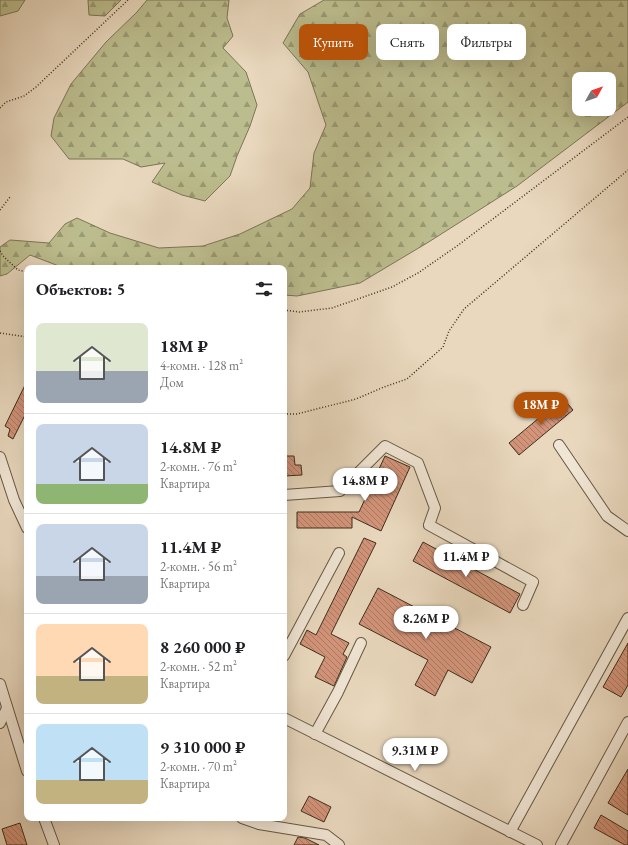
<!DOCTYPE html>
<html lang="ru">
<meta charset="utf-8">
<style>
body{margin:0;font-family:"EB Garamond",serif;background:#f2f2f2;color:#202124;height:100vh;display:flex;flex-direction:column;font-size:15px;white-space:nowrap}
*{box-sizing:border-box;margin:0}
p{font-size:13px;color:#757577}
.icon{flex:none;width:22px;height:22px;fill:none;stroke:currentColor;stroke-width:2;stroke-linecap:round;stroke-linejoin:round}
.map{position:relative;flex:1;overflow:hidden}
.sheet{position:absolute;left:24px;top:265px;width:263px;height:556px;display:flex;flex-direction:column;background:#fff;border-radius:8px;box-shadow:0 4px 16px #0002}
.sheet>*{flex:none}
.top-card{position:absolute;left:299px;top:24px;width:269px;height:36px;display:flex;gap:8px}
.needle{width:26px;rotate:50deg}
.buttons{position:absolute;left:572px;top:72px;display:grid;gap:8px}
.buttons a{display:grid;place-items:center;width:44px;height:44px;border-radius:8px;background:#fff;box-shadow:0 4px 16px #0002;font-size:20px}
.price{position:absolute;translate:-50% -34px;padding:0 9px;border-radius:14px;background:#fff;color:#222;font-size:13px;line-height:26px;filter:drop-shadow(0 1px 2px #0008)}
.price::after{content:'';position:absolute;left:50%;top:24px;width:12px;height:9px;margin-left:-6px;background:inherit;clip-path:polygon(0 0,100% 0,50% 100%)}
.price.current{background:#b45309;color:#fff}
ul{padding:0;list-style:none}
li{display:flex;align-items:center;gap:12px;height:100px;padding:0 12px}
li+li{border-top:1px solid #e0e0e0}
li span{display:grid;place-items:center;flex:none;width:112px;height:80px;border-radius:8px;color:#555}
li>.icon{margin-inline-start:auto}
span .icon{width:48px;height:48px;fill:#fffc;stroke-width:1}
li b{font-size:17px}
h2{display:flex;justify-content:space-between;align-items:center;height:48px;padding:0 12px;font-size:17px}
.chip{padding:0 14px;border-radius:8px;background:#fff;box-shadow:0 4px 16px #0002;font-size:14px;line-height:36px}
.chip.current{background:#b45309;color:#fff}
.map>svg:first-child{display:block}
.forest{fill:url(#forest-firs);stroke:#7c7656;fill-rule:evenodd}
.building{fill:url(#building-back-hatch);stroke:#3c2e1d}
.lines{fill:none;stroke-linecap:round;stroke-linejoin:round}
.minor-casing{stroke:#675845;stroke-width:12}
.path{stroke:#3c2e1d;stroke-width:1.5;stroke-dasharray:1 2;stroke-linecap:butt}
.minor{stroke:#f1e6d5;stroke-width:10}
</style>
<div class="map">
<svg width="628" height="845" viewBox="0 0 628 845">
<defs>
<pattern id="forest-firs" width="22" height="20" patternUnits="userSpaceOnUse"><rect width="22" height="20" fill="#bcbd8e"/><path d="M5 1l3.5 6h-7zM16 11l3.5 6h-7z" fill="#9a9a73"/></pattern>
<pattern id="building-back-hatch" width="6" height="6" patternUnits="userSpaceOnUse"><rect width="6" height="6" fill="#d3947a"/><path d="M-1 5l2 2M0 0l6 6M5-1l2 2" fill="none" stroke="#ac7963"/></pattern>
</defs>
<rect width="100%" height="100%" fill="#e9d8be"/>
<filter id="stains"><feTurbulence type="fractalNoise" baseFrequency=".005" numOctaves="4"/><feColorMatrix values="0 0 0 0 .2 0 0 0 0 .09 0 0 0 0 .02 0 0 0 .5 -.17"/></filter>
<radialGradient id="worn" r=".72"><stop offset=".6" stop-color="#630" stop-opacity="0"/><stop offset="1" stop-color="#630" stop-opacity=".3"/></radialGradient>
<g class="forest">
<polygon points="0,0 25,0 18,11 0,16"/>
<polygon points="88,0 121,0 105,16 89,15"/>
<polygon points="147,0 229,0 227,18 233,36 223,48 246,72 257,105 250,126 237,156 230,176 205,201 182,195 152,182 165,163 141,167 123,159 69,159 51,136 54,118 71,84 106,42 137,12"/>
<path d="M324,0h304v102l-111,84 -90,57 -67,40 -63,13 -13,-1v-27h-167l-7,-1 -46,1 -34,-13 -23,19 -7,2v-29l10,-7 39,3 16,-19 12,-6 33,15 49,15 44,-2 37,-12 52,-25 18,-21 4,-35 12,-28 -18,-53 -25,-29 17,-29zM579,79h30v30h-30z"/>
</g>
<g class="building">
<polygon points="27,381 27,411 13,439 8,436 10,429 5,426"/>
<polygon points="563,398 573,410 519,455 509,443"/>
<polygon points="284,456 294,456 295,465 301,465 302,475 284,476"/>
<polygon points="385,456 410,467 381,531 352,517 352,528 297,528 297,512 359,512"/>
<polygon points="364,538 376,543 331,634 349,643 343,654 347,657 334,686 315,677 325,657 300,644 307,630 316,635"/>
<polygon points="423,542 520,594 510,613 413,561"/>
<polygon points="378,588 491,647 472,683 448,670 435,696 415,685 428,660 359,624"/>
<polygon points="628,643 628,685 621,697 603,687"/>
<polygon points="628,769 628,815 608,803"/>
<polygon points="309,796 331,807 324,822 301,811"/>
<polygon points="601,815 628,831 628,845 625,845 594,828"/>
<polygon points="20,823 27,845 7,845 2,829"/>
<polygon points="298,837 305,838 319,845 294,845"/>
</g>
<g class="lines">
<g class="minor-casing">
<g id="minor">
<polyline points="559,445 607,516 628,531"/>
<polyline points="0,457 14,500 27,528"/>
<polyline points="284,495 340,491 385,446 418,463 435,508 429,525 533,582 523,605"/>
<polyline points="284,656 339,553"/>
<polyline points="0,684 27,771"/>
<polyline points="284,718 537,845"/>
<polyline points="0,723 7,708"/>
<polyline points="315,734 338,692 361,643"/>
<polyline points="44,818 54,845"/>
<polyline points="242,818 259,824 326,835 339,845"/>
<polyline points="510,832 628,618"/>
<polyline points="561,845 628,722"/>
</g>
</g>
<g class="path">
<polyline points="0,108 6,102 24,96 36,87 128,0"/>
<polyline points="0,210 10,197"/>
<polyline points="0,251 3,256 18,270 27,272"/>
<polyline points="284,310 299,312 332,308 392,287 418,273 457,246 628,117"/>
<polyline points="0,333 27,337"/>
<polyline points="284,414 297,414 356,399 384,387 407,379 443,347 449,331 464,309 628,170"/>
</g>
<use href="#minor" class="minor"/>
</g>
<rect width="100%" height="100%" filter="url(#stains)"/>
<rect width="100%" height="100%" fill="url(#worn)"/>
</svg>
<div class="buttons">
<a><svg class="needle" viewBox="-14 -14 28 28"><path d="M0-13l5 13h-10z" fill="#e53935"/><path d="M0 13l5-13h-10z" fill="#757577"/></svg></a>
</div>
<b class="price current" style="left:541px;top:426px">18M ₽</b>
<b class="price" style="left:365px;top:502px">14.8M ₽</b>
<b class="price" style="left:466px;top:578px">11.4M ₽</b>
<b class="price" style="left:426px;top:640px">8.26M ₽</b>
<b class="price" style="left:415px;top:772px">9.31M ₽</b>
<div class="top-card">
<a class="chip current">Купить</a>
<a class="chip">Снять</a>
<a class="chip">Фильтры</a>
</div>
<section class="sheet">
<h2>Объектов: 5<svg class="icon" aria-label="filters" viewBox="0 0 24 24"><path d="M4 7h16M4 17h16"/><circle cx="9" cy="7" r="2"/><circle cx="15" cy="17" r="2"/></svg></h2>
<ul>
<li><span style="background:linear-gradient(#dfe7d0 60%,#9aa5b1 0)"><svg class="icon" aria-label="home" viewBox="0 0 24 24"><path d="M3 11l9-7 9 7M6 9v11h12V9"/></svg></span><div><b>18M ₽</b><p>4-комн. · 128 m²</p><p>Дом</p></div></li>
<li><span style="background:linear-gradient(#c9d6e8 75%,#8fb573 0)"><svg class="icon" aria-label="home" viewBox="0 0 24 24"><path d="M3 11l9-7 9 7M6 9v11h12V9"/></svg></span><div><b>14.8M ₽</b><p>2-комн. · 76 m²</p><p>Квартира</p></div></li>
<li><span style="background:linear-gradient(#c9d6e8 65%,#9aa5b1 0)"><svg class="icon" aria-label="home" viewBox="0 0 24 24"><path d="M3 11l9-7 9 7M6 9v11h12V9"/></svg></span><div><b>11.4M ₽</b><p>2-комн. · 56 m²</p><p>Квартира</p></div></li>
<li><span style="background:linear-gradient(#ffd9b3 65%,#c2b280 0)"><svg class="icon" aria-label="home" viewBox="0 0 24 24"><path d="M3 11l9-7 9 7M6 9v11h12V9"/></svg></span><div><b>8 260 000 ₽</b><p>2-комн. · 52 m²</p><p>Квартира</p></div></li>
<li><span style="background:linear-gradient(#bfe0f5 70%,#c2b280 0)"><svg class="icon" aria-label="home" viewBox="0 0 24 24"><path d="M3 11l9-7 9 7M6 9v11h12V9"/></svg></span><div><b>9 310 000 ₽</b><p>2-комн. · 70 m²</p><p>Квартира</p></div></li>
</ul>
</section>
</div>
